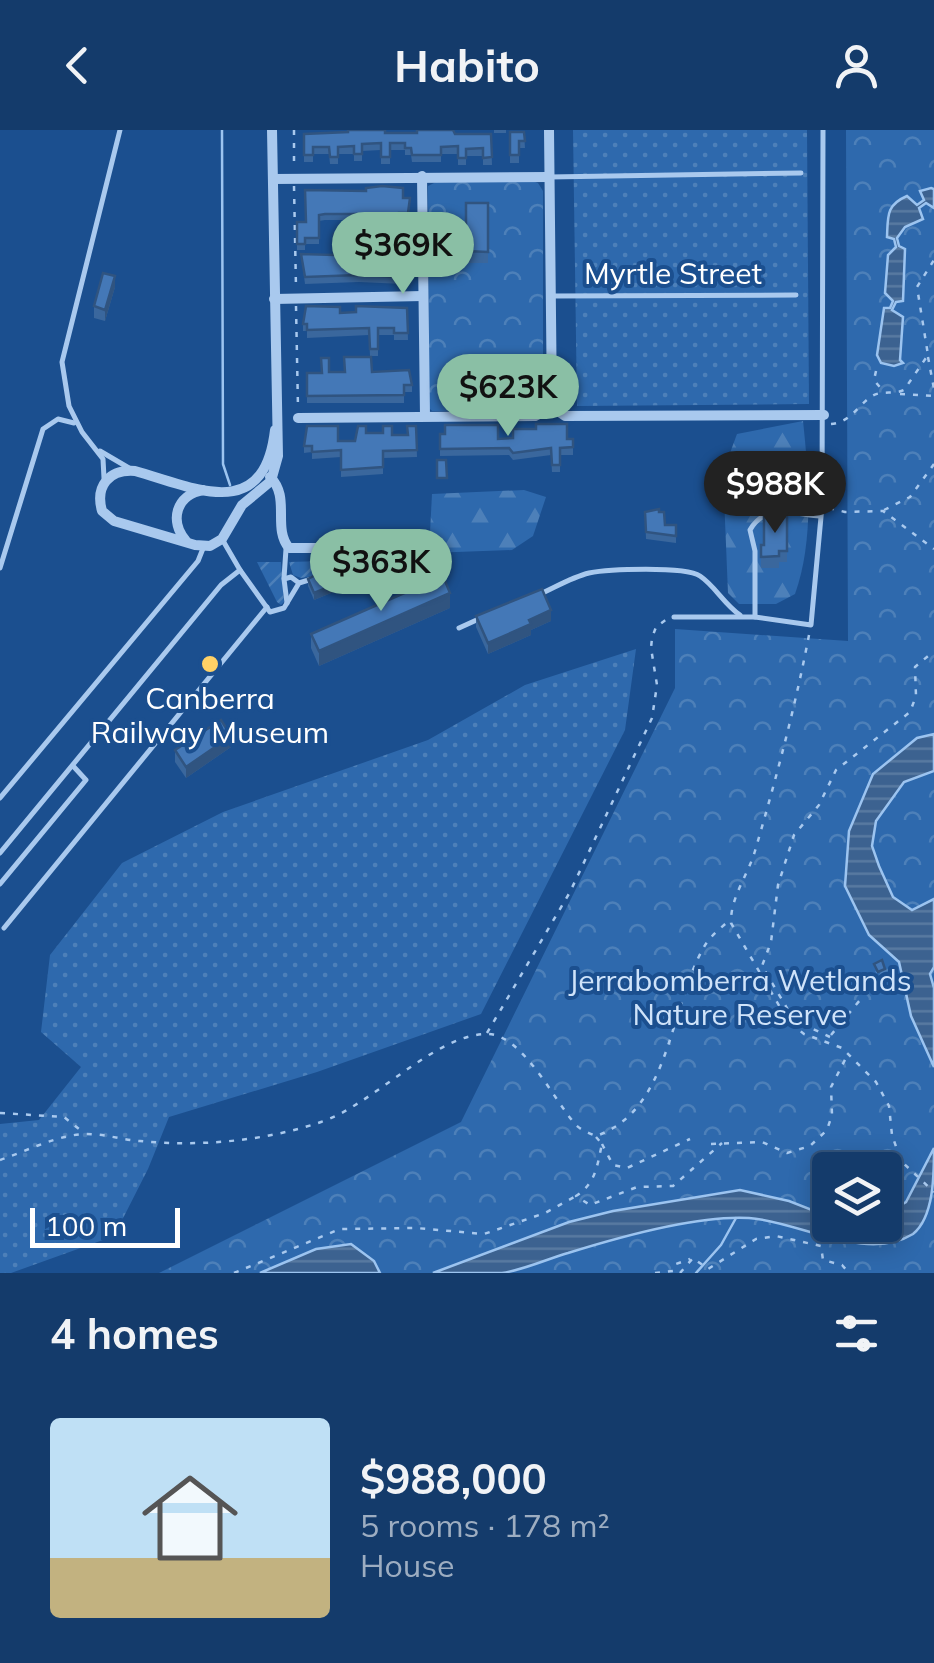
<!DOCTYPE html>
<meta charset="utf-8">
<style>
body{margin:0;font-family:Mulish,sans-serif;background:#1d4271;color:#f1f3f6;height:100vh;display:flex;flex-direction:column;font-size:38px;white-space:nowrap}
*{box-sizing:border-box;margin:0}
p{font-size:32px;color:#9dadc1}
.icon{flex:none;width:55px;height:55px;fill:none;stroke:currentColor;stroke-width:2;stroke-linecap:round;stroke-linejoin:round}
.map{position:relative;height:1143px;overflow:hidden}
.sheet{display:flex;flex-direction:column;background:#143b6b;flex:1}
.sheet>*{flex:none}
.tools{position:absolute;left:812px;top:1022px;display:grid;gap:20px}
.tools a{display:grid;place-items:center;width:90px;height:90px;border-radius:10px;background:#143b6b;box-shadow:0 5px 25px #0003,0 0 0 2px #33557e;font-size:50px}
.scale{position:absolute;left:30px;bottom:25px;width:150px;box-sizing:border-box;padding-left:10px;border:5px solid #fff;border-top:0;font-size:28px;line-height:35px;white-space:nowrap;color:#fff;-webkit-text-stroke:8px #1b4f8f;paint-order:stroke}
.price{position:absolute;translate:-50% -85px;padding:0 22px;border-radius:35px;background:#8abfa5;color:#111;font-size:32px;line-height:65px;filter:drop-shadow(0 2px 5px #0008)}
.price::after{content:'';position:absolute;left:50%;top:60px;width:30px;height:22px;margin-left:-15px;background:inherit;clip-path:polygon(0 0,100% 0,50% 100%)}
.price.active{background:#222;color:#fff}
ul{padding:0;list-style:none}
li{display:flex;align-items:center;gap:30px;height:250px;padding:0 50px}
li span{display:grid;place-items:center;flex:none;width:280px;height:200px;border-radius:10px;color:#555}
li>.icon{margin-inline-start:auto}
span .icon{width:120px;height:120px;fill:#fffc;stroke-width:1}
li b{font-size:42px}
h2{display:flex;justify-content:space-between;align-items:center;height:120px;padding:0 50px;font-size:42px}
header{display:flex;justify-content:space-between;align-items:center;height:130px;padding:0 50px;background:#143b6b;font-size:45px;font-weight:700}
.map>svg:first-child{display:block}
.grass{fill:url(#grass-dots)}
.forest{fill:url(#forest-firs)}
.park{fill:url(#park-crowns);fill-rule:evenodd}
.garden{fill:url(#garden-furrows)}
.water{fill:url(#water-rules);stroke:#9cc4f0;stroke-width:2.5}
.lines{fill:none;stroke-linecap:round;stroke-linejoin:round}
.stream{stroke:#9cc4f0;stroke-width:2.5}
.path{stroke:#a9c9ee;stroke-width:2.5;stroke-dasharray:5 8;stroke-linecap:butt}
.lane{stroke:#a9c9ee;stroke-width:5}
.street{stroke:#a9c9ee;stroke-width:10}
.wall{fill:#3a679d}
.shaded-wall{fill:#305480}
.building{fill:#4478b7;stroke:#305480;stroke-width:2.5}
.poi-dot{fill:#ffd166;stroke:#1b4f8f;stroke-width:4}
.labels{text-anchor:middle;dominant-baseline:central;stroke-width:8;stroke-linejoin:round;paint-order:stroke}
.street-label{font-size:30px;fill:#fff;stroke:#1b4f8f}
.poi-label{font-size:30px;fill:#fff;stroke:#1b4f8f}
.park-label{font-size:30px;fill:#cfe3fa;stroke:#1b4f8f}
</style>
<header><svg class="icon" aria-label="back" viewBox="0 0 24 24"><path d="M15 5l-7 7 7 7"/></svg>Habito<svg class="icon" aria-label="person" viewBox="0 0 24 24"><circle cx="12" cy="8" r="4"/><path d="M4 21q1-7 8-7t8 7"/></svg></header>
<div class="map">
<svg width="934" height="1143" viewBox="0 0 934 1143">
<defs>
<pattern id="grass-dots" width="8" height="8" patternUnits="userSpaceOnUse" patternTransform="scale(2.5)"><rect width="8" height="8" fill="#2e69ad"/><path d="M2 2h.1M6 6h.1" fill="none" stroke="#4d80b9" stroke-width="1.8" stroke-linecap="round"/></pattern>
<pattern id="forest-firs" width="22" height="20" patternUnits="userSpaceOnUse" patternTransform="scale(2.5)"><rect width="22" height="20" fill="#2e69ad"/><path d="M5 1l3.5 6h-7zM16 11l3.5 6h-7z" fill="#4d80b9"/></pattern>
<pattern id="park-crowns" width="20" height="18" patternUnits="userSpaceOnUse" patternTransform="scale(2.5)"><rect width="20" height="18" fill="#2e69ad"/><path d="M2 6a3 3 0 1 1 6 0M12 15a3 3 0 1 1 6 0" fill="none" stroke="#4d80b9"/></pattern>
<pattern id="garden-furrows" width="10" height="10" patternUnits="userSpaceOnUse" patternTransform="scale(2.5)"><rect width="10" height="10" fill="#2e69ad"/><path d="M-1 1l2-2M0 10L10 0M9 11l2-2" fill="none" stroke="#4d80b9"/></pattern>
<pattern id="water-rules" width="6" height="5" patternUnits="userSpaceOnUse" patternTransform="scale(2.5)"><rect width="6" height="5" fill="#3c6290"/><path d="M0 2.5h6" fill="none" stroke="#597aa1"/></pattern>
</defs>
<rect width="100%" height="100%" fill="#1b4f8f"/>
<g class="grass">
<polygon points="573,0 807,0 809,274 577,276"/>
<polygon points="636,519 625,600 481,884 317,942 169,987 148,1039 114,1106 11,1143 0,1143 0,994 39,990 81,937 41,902 50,825 122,733 223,682 428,610 525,555"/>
</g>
<g class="forest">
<path d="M803,291c6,57 11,119 -8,173l-19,10h-37l-11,-11 -5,-121 14,-38z"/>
<polygon points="524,360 546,367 533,406 512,420 429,423 432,364"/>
</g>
<g class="park">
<path d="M846,0h88v1143h-775l302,-151 214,-434v-59l173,12zM830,1040h55v55h-55z"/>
<polygon points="532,51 538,53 543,61 543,276 534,281 432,281 429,278 428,56 436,52"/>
</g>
<g class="garden">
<polygon points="395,429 393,439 334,457 315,451 313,446 301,448 293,445 289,432"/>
<polygon points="257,432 281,432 284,472 281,475 277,472"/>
</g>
<g class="water">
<path d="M931,58l3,1v19l-8,-5 -7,5 4,11 -18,8 -8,11 2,8 6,3 -2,52 -7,1 -4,8 11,7 -3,43 3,3 -9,3 -13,-3 -4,-8 7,-47h6l3,-7 -8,-8 3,-38 8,-8 -2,-8 -7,-2c1,-21 -1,-32 20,-41l10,9 7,-5 -4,-9z"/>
<polygon points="934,604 934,641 904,652 876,691 872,716 879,736 893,767 912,780 934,769 934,837 930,844 934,858 934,937 911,886 899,832 869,805 845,756 849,701 873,644 917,608"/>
<path d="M934,1018c0,27 0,69 -21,86 -47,29 -115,-13 -164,-16 -50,-3 -133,20 -181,35 -21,6 -44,17 -66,20 -22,0 -47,0 -69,0l136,-51 44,-11 127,-21 49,11 41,16v8h55v-11l21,-12z"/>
<polygon points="351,1114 374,1131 380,1143 260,1143 316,1119"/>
</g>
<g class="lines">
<g class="stream">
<polyline points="222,0 223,334 230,355"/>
<polyline points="696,1143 721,1115 736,1088"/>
</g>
<g class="path">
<polyline points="294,0 294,38"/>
<polyline points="294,56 296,158"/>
<polyline points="296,176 298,278"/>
<polyline points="928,227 934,259"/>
<polyline points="876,241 874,250 883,261"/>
<polyline points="900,264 934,266"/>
<path d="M831,294c20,-2 25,-17 41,-28 10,-6 22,-1 32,-6l24,-35 -11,-68 17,-27"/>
<polyline points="829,378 845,382 883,381 934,419"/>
<polyline points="884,380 910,367 934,334"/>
<path d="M809,505c-14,73 -33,144 -54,216 -7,24 -25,47 -24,72l57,98 16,13 38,14 34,34 13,24 3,29 9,26 33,31"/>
<polyline points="487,903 570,762 652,588 657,555 651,518 652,508 656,497 667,489"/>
<polyline points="831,905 860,870 867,852 876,842"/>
<polyline points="830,907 794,890 762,836 771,812 778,755 794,705 819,675 836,640 910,582 916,566 915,537 934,521"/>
<polyline points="0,983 64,987 84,1003"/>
<path d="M596,1007l6,7c-5,22 -6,39 -26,52l14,9 47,-18 36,-1 49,-43"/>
<polyline points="602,1014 613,1035 627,1038 690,1009"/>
<polyline points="711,1014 762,1012 787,1023 810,1016 827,1000 832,985 831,957 848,924"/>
<path d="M0,1030c27,-9 59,-26 87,-26 18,0 36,6 53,7 59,6 125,0 181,-19 52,-17 115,-89 167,-88 35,1 67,68 88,91 5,5 13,8 20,11 75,-26 73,-129 108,-189 6,-11 18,-20 27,-28"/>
<polyline points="234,1143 340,1099 416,1098 484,1104 545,1083 576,1066"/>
<polyline points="655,1143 673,1141 676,1134 690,1129"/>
<polyline points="680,1143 693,1128 708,1139 756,1109 776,1106 821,1116 823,1130 842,1135 849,1143"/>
</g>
<g class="lane">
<polyline points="549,47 801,43"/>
<polyline points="553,166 796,165"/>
<polyline points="100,321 129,338"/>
<polyline points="104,348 103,329 82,302 69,276 62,232 120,0"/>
<polyline points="222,409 240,440"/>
<polyline points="0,438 43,299 58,289 74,293"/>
<polyline points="284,448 286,419"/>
<path d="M538,465c16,-7 34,-18 51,-22 19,-4 96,-7 111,3 15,10 24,28 40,39"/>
<polyline points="287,473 284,449 291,447 299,453"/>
<polyline points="674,487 755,487 811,495 822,376 823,0"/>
<path d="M755,487v-66l-5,-21c15,-27 44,-16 70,-14"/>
<polyline points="459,498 481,488"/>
<polyline points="0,668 198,431 204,416"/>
<polyline points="0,723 221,455 240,440 270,482 284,478 299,453 312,449"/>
<polyline points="0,754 86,650 74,637"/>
<polyline points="4,798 267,477"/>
</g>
<g class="street">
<path d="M272,0l6,326 -7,25 -29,24 -20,34 -12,7 -15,-1 -81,-24 -12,-10c-7,-25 7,-42 33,-40 60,17 129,53 140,-41"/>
<polyline points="549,0 552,277"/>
<polyline points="422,46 425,286"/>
<polyline points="273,49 549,47"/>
<polyline points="274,169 423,166"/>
<polyline points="552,277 565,286 824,285"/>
<polyline points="298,288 535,286 552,277"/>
<path d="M270,347c21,20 2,51 19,71h132"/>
<path d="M186,411c-17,-20 -10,-46 17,-51"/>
</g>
</g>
<g class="wall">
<rect x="494" y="0" width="12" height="3"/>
<polygon points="510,2 524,2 525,18 519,18 519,33 510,33"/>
<polygon points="385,3 491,4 492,35 483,35 483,26 466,26 466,35 458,35 458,24 441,24 441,32 412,32 411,25 405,25 405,20 390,20 390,34 381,34 381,20 362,21 362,31 354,31 354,24 338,24 338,34 330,34 329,24 313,24 313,32 304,32 304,4"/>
<polygon points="305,60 403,68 410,74 408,89 399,89 401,122 410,122 411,144 403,144 403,154 359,152 305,154 301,124 334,125 342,123 393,121 393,106 360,107 357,105 357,90 325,90 319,91 319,114 305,114 305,120 297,120 297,92 306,92"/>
<rect x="466" y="73" width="22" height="60"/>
<polygon points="115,157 105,191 94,188 94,176"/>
<polygon points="407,178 408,210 394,210 394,205 378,205 378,226 370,226 369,205 307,208 307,201 303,201 303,194 340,183"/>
<polygon points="344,242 372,242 412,255 412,262 404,262 404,273 307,273 307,243"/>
<polygon points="416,296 417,327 383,328 383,344 341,347 341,327 312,329 312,322 304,323 304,316 355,311 366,303 407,305"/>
<polygon points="440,304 498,309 573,309 573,325 560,325 560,342 552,342 551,325 513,330 509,325 440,326"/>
<polygon points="645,382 659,382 665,395 676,395 676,413 646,409"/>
<polygon points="787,387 787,432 779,432 779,438 761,438 761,415 764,415"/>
<polygon points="308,449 336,461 314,470 308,456"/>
<polygon points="450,478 319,536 311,518 311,504"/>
<polygon points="476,486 551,491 531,500 531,505 488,524 476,497"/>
<polygon points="231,617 186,648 175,632 175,620"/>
</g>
<g class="shaded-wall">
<polygon points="115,146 115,157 105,191 105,180"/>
<polygon points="336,454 336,461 314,470 314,463"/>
<polygon points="450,463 450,478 319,536 319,521"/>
<polygon points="551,480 551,491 531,500 531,505 488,524 488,513 529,490"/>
<polygon points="231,606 231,617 186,648 186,637"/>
</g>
<g class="building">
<polygon points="348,0 385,0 385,3 417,3 417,0 453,0 455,4 491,4 492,27 483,28 483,18 466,19 466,28 458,28 458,16 441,17 441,25 412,25 411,18 405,18 405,13 390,13 390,27 381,27 381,13 362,14 362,24 354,24 354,16 338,17 338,27 330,27 329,17 313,17 313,25 304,25 304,4 348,2"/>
<polygon points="510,2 524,2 525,11 519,11 519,25 510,25"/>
<polygon points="382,56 403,58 403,68 410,68 408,83 399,83 399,100 360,100 357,98 357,84 325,84 319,85 319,108 305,108 305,114 297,114 297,92 306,92 305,60 366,61 366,58"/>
<polygon points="466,73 488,73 488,122 466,121"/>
<polygon points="334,104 343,104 342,123 393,121 393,104 401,104 401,122 410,122 411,137 403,137 403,147 359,145 305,147 301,124 334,125"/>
<polygon points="103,143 115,146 105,180 94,176"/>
<polygon points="306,176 340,177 340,183 356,182 356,176 407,178 408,203 394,203 394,198 378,198 378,219 370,219 369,198 307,200 307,194 303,194"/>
<polygon points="344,227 371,227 372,242 409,240 412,255 404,255 404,265 307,266 307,243 322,243 321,228 329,228 329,242 345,242"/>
<polygon points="536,294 567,294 567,309 573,309 573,317 560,318 560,335 552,335 551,318 513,323 509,318 440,319 440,304 445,304 445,295 498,295 498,309 513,308 513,299 536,299"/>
<polygon points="307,296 338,296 338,311 355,311 358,296 366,296 366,303 383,303 383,296 392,296 392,305 408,305 407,296 416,296 417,320 383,321 383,337 341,340 341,320 312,322 312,316 304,316"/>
<polygon points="437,330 446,330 447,348 437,348"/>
<polygon points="659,379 659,382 664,382 665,395 676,395 676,406 646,402 645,382"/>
<polygon points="764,387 787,387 787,421 779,421 779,426 761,427 761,415 764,415"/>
<polygon points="329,438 336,454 314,463 308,449"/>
<polygon points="443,446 450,463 319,521 311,504"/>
<polygon points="542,459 551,480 529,490 531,494 488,513 476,486"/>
<polygon points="221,590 231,606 186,637 175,620"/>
<polygon points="882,830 885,839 878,842 874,834"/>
</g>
<circle class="poi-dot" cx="210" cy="534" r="10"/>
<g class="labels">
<g class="street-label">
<text x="673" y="143">Myrtle Street</text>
</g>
<g class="poi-label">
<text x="210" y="568">Canberra<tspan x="210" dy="34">Railway Museum</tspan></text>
</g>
<g class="park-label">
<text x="740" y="850">Jerrabomberra Wetlands<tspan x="740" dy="34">Nature Reserve</tspan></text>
</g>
</g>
</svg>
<div class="tools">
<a><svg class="icon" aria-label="layers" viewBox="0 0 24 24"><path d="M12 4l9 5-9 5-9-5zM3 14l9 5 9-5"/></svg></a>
</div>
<div class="scale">100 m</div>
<b class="price" style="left:403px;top:167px">$369K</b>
<b class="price" style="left:508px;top:309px">$623K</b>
<b class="price active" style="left:775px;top:406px">$988K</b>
<b class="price" style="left:381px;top:484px">$363K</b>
</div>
<section class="sheet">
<h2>4 homes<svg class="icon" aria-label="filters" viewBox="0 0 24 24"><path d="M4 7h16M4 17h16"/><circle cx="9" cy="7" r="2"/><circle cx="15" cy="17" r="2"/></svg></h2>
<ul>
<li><span style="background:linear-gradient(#bfe0f5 70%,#c2b280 0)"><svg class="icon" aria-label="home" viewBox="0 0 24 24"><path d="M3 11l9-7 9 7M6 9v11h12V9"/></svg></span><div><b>$988,000</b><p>5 rooms · 178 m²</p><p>House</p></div></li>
</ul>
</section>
